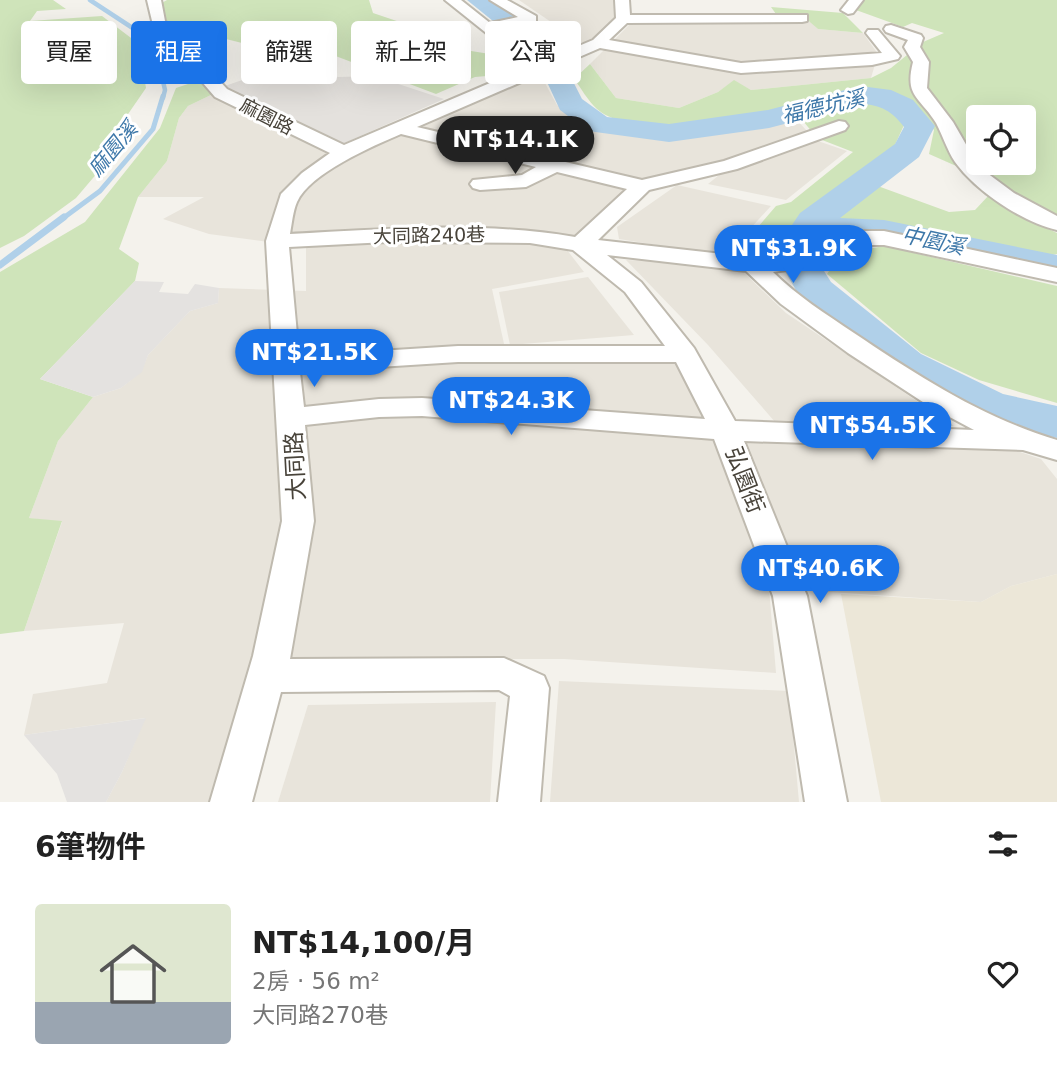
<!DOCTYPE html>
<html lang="zh-TW">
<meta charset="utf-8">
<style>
body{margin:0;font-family:"DejaVu Sans","Noto Sans TC",sans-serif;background:#f2f2f2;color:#222;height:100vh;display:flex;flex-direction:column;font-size:26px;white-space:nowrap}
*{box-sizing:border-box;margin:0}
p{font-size:23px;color:#767676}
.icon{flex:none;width:38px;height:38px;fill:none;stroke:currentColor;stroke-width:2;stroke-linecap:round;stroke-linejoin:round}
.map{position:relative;height:802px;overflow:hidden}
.drawer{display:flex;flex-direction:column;background:#fff;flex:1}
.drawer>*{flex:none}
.hud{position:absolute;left:21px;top:21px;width:700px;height:63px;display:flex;gap:14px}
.tools{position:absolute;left:966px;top:105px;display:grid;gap:14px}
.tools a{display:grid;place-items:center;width:70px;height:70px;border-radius:7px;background:#fff;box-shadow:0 7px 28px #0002;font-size:35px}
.price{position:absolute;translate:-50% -60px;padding:0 16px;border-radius:24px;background:#1a73e8;color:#fff;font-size:23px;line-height:46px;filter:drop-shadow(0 2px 4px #0008)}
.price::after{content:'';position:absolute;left:50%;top:42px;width:21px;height:16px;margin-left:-10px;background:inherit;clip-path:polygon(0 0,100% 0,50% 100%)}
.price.on{background:#222;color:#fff}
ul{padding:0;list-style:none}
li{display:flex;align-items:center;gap:21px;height:175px;padding:0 35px}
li+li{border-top:2px solid #e0e0e0}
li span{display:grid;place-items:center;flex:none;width:196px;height:140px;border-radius:7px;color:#555}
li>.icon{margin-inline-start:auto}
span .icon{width:84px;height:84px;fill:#fffc;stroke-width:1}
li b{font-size:30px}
h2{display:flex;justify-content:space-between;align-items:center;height:84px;padding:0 35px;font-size:30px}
.tag{padding:0 24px;border-radius:7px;background:#fff;box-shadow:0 7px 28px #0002;font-size:24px;line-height:63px}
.tag.on{background:#1a73e8;color:#fff}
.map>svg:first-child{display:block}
.residential{fill:#e8e4db}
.industrial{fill:#e4e1dd}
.education{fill:#ece7d8}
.green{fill:#cfe4ba;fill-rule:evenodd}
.parking{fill:#e4e2e0}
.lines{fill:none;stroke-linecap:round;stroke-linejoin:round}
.stream-far2{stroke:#b0d0e9;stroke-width:4.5}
.stream-far1{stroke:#b0d0e9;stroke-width:5}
.stream{stroke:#b0d0e9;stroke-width:7}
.river{fill:#b0d0e9;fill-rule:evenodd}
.minor-casing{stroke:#bfbaaf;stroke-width:4}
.minor{fill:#fff;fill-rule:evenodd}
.labels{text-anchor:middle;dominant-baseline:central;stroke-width:6;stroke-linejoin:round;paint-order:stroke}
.far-street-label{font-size:19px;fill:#48433a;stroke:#fff}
.far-water-label{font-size:21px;font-style:italic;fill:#3e78a9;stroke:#fff}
.street-label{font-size:23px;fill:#48433a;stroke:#fff}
</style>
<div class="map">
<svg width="1057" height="802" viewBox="0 0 1057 802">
<rect width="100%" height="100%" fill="#f4f2ec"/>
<g class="residential">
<polygon points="519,0 615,0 616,18 592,41 570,44 551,22"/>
<polygon points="811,22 818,29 863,33 878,54 871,78 751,90 734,81 718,92 679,108 616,98 590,64 631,23"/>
<polygon points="540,74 557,105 594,130 672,139 768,125 794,117 807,131 725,161 641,180 567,250 584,272 492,289 508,362 677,360 718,441 1017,451 1041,459 1057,479 1057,574 1011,586 981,602 769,588 776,673 564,659 251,659 214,802 106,802 122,772 145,718 24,735 33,694 107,683 124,623 24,631 62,522 29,518 58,441 93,397 121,388 141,372 148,355 190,311 218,303 219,288 306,291 306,247 209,234 163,219 204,197 138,197 167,161 179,118 188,106 213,94 349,158"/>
<polygon points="812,139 847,151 786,200 708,184 729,167"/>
<polygon points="677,185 771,206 725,256 619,239 617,227"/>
<polygon points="626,260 736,265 786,313 954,426 775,422 708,345"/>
<polygon points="588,277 634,335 510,345 499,292"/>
<polygon points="559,681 789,691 799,802 550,802"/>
<polygon points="496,702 490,802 278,802 308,705"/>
</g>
<polygon class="industrial" points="294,62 338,77 374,76 444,99 340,145 222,87"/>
<polygon class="education" points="1057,574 1057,802 881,802 841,594 981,602 1011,586"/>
<g class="green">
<polygon points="0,0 53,0 66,9 37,11 30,21 102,16 139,44 146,88 126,117 104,165 76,198 24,236 0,248"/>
<polygon points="167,0 369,0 373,13 465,44 465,50 496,55 500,64 499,75 475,77 436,94 325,52 323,41 309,45 302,26 263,41 242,43 210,35 187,39 167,26 160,4"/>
<path d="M850,0h207v216l-51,-28 -77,-34 5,-24c-14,-16 -27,-34 -49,-39 -24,-5 -52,5 -74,10 -47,11 -176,42 -214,8 -9,-8 -16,-21 -23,-30l16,-15 26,34 63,10 39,-16 16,-12 17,10 120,-12 20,-10 32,-26 21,-9 -32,-10 -9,4 -47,-17zM978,117h46v46h-46z"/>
<polygon points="771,7 843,13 863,33 818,29 803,16 776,14"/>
<polygon points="200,80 213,94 188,106 179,118 167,161 138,197 119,249 139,263 135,281 40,379 93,397 58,441 29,518 62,521 24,631 0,634 0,272 85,222 160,128 176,88"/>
<path d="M859,100c23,1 32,6 45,25l-10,22 -91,70 -25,35 -23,7 -22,-3 43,-50 15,-4 62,-50 -36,-14 -18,-22 34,-7z"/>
<polygon points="875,185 949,212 975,210 990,194 1019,215 1057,233 1057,254 1048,256 880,225 834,222"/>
<polygon points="884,246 1057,286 1057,403 979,380 921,353 827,274 841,254"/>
</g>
<g class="parking">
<polygon points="135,281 164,282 159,292 188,294 195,284 219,288 218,303 190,311 148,355 142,372 121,388 93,397 40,379"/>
<polygon points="146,718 122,772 106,802 67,802 57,774 24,735"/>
</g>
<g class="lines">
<polyline class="stream-far2" points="90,0 154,42 165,90 163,98"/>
<polyline class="stream-far1" points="62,219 100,191 153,129 163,96"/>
<polyline class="stream" points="0,265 64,217"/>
<path class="river" d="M467,0h27l60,44 28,55 25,18 62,7 99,-14 92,-24 31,4 22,10 22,26 -16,31 -79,61 44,2 173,35v24l-173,-37 -64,-2 -8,12 19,30 90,72 82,40 54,12v32l-85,-21 -83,-43 -88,-75 -27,-47 26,-39 95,-69 9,-17c-12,-16 -23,-22 -43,-23l-92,24 -100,14 -81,-11 -28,-21 -26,-56z"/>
<g class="minor-casing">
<g id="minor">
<path d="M147,0h14l4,21 62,68 117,56 167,-71 -16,-34 -50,-40h16l29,23 28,-6 -28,-17h17l29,16v6l-37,8 9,8 16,31 69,-29 23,-22 -1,-18h14l1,15h177v6l-5,1 -175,1 -18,17 132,23 141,-10 -16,-20 2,-3h10l22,26 -2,3 -26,6 -131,8 -141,-25 -183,79 225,53 82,-19 115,-40 6,1 3,4 -3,4 -108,39 -88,21 -51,50 169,19 41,-5 14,-13 31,-10h31l173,37v14l-173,-37h-29l-17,6 -15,14 -50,7c24,24 53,42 81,61 64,43 129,85 203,107v20l-34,-10 -279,-9 63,155 40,206h-42l-32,-206 -59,-157 -292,-23 -43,1 -74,8 9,96 -24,138 214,-1 40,18 5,12 -9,114h-42l12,-106 -11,-6 -218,2 -29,110h-42l43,-146 29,-135 -16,-280 15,-47 21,-21 28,-20 -115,-56 -62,-72zM401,134l135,33 -14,8 -49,5 -3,4 3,4 7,2 46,-3 31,-15 70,17 -52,48c-93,-16 -191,-8 -285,-3 2,-11 3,-23 7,-32 13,-29 76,-56 104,-68zM387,242l143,1 43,7 52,42 40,54h-207l-159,10 -10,-109zM607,255l139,16 35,33 67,49 81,53 45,24 -239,-9 -41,-73 -53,-66zM458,362h218l29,57 -283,-21 -43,1 -75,8 -4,-35z"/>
<polygon points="849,0 863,0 853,13 848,14 841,10"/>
<path d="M891,25l30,10 2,3 -3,9 9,15 -2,26 26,34 26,45 35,26 43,23v14c-35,-8 -81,-39 -102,-68 -8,-12 -12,-26 -19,-39 -16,-26 -32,-26 -23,-61l-9,-15 4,-7 -22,-8 -2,-3 2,-3z"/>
</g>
</g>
<use href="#minor" class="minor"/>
</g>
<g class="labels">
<g class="far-street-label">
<text transform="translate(267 116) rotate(27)">麻園路</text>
<text transform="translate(429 235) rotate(-1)">大同路240巷</text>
</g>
<g class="far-water-label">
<text transform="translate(823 107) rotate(-13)">福德坑溪</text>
<text transform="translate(113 149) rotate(-50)">麻園溪</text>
<text transform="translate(933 241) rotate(12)">中園溪</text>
</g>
<g class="street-label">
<text transform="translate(295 466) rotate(-93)">大同路</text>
<text transform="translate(745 480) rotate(69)">弘園街</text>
</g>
</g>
</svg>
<div class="tools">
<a><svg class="icon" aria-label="locate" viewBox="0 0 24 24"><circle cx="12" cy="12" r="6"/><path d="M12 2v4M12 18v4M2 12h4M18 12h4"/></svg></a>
</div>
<b class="price on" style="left:515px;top:176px">NT$14.1K</b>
<b class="price" style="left:793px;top:285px">NT$31.9K</b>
<b class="price" style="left:314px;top:389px">NT$21.5K</b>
<b class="price" style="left:511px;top:437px">NT$24.3K</b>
<b class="price" style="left:872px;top:462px">NT$54.5K</b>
<b class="price" style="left:820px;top:605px">NT$40.6K</b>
<div class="hud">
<a class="tag">買屋</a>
<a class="tag on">租屋</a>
<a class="tag">篩選</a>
<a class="tag">新上架</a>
<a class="tag">公寓</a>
</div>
</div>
<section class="drawer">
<h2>6筆物件<svg class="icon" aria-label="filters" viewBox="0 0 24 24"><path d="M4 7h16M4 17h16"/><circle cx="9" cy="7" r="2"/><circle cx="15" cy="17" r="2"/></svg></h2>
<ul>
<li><span style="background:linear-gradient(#dfe7d0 70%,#9aa5b1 0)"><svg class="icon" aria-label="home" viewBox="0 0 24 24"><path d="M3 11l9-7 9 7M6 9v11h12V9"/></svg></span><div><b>NT$14,100/月</b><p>2房 · 56 m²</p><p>大同路270巷</p></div><svg class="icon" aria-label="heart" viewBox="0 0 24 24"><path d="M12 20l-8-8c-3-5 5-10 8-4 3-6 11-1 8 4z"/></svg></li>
</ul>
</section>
